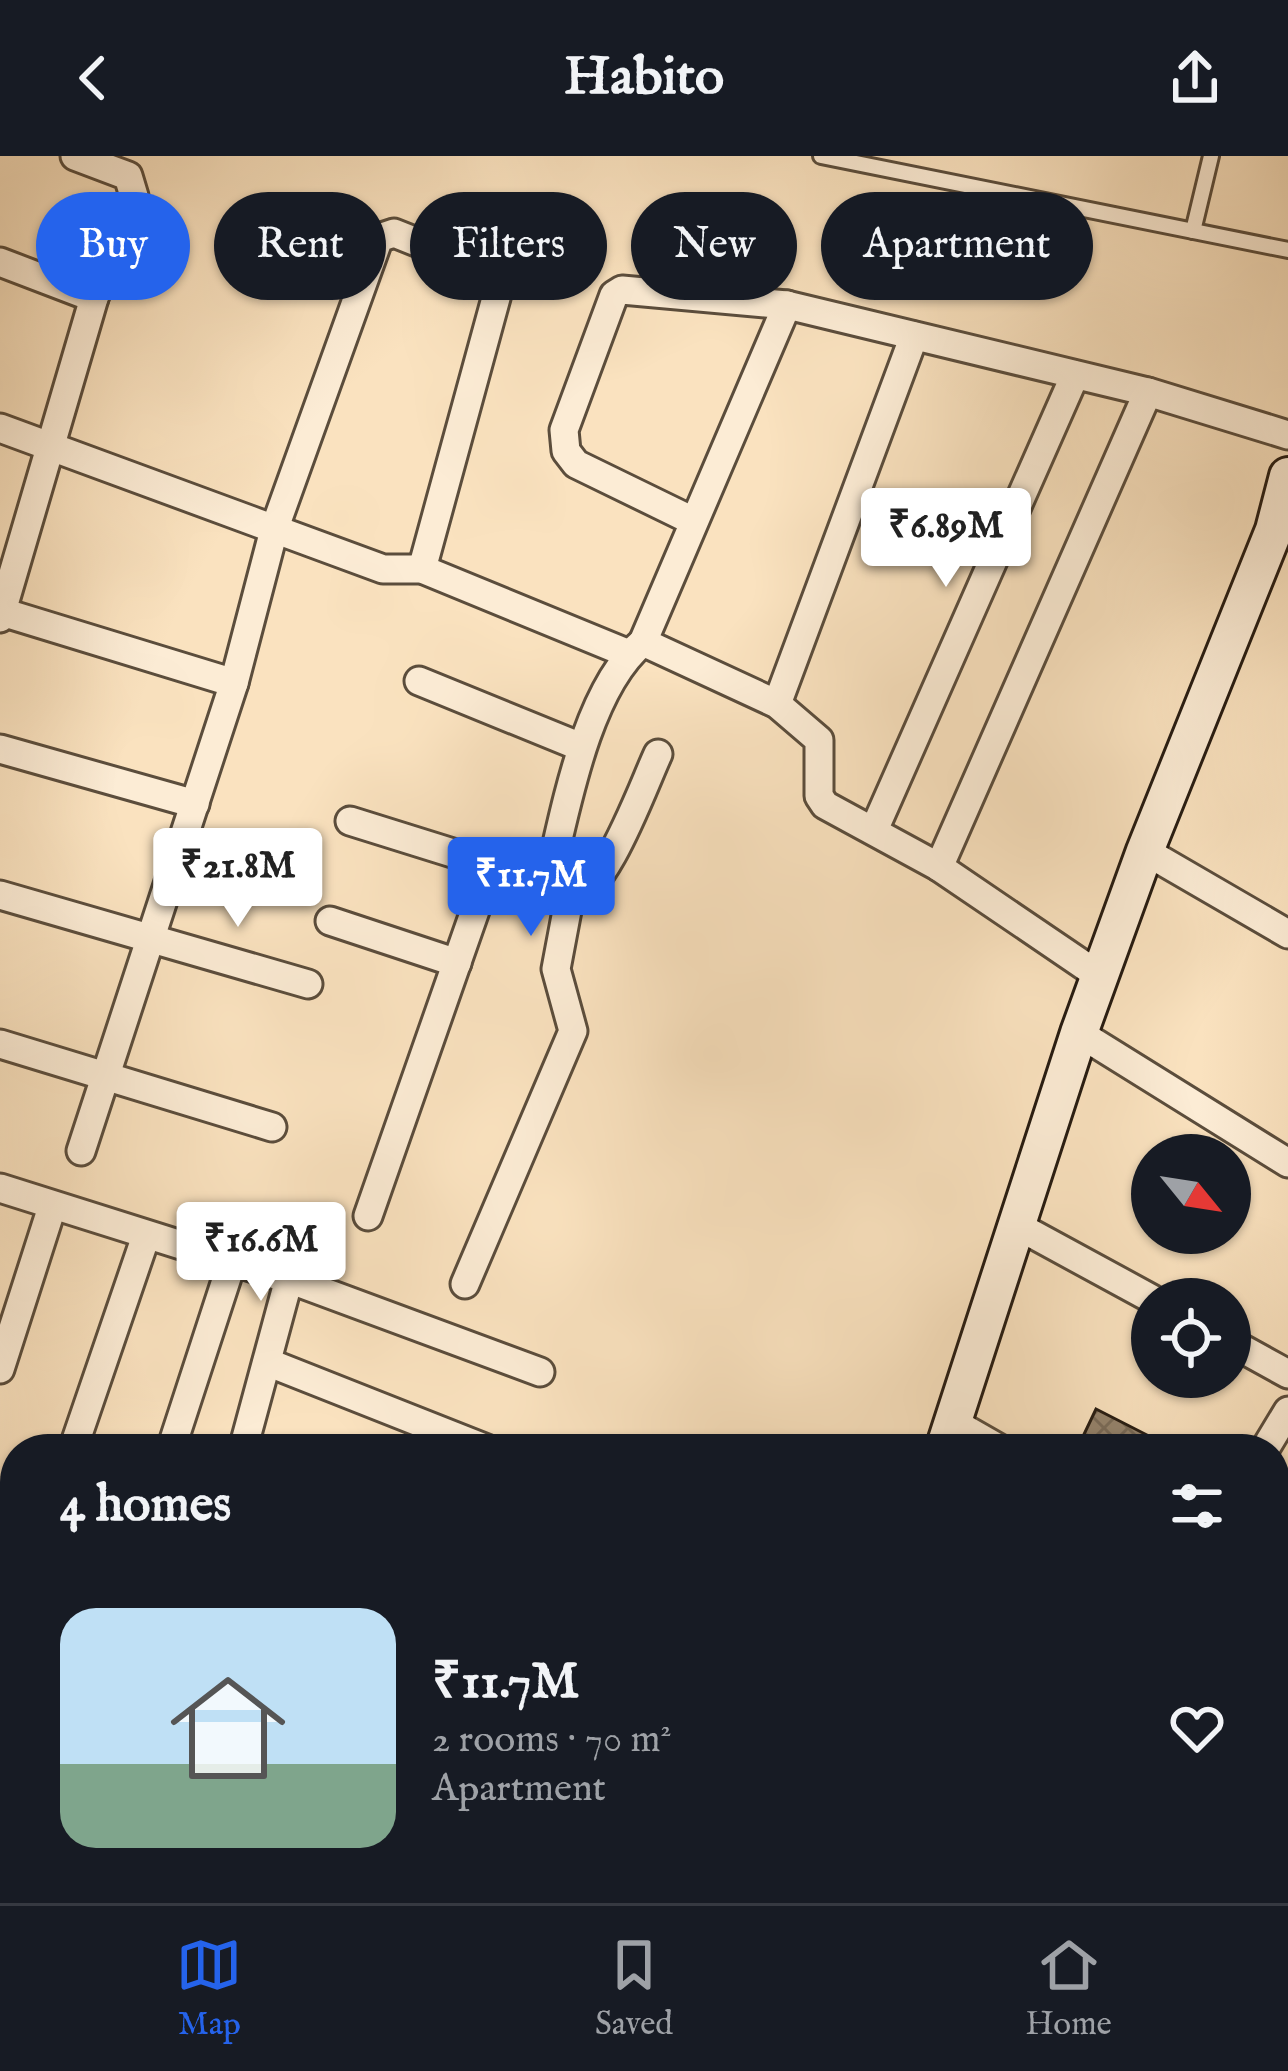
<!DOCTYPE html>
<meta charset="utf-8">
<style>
body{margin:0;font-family:"IM FELL English",serif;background:#242831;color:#f1f3f6;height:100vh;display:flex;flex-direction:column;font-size:45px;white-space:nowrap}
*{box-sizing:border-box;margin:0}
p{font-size:39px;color:#9ea1a6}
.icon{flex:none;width:66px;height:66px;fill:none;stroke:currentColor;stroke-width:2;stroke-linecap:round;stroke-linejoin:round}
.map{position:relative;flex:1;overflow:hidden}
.drawer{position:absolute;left:0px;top:1278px;width:1290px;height:471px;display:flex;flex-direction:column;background:#171b24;border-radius:48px 48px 0 0;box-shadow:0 3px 9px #0004}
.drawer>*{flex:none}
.top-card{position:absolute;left:36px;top:36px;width:1218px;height:108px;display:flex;gap:24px}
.needle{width:78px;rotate:120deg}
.controls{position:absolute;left:1131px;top:978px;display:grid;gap:24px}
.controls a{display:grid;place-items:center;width:120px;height:120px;border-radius:50%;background:#171b24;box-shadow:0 3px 9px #0004;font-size:60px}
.price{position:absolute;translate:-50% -102px;padding:0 27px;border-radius:12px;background:#fff;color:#222;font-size:39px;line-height:78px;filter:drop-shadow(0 3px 6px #0008)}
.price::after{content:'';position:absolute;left:50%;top:72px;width:36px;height:27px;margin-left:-18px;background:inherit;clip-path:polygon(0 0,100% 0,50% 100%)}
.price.active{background:#2563eb;color:#fff}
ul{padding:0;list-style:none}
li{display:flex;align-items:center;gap:36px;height:300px;padding:0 60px}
li span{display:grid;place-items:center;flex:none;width:336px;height:240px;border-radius:36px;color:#555}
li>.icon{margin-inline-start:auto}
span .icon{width:144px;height:144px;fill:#fffc;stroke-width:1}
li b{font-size:51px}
h2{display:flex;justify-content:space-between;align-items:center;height:144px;padding:0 60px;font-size:51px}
.pill{padding:0 42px;border-radius:54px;background:#171b24;box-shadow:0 3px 9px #0004;font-size:42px;line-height:108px}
.pill.active{background:#2563eb;color:#fff}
header{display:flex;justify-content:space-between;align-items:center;height:156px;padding:0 60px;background:#171b24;font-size:54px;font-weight:700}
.tabs{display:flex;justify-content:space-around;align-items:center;height:168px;border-top:3px solid #363941;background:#171b24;font-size:33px;color:#9ea1a6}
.tabs a{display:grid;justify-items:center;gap:6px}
.tabs .active{color:#2563eb}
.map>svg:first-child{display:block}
.building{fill:url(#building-cross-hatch);stroke:#261b11;stroke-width:3}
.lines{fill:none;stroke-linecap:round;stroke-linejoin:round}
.lane-casing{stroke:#5b4d3c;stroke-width:20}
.street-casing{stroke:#5b4d3c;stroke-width:33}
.secondary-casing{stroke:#261b11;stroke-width:42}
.lane{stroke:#fcecd5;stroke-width:14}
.street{stroke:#fcecd5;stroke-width:27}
.secondary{stroke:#fcecd5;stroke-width:36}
</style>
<header><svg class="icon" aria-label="back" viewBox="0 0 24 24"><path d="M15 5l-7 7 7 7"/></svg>Habito<svg class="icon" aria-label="share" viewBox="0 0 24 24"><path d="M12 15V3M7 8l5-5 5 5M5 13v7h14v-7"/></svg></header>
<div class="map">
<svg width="1288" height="1747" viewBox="0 0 1288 1747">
<defs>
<pattern id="building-cross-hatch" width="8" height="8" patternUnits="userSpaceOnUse" patternTransform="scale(3)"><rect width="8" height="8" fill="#94826b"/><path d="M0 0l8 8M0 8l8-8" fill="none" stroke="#796a57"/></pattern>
</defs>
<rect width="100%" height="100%" fill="#fae2bf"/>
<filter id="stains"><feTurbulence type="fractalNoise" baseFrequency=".00167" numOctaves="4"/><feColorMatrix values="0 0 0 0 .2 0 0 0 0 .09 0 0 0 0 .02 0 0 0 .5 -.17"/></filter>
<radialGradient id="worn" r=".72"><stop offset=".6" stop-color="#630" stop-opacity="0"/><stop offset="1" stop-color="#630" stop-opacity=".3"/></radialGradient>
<polygon class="building" points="1096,1253 1147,1279 1139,1293 1077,1293"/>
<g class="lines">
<g class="lane-casing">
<g id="lane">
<polyline points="821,0 1288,94"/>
<polyline points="1193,75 1211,0"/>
</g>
</g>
<g class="street-casing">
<g id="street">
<polyline points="0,106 94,142"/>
<polyline points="787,149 643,486 777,548 819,584 819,640 825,649 939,711 1101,821"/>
<polyline points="0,272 383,413 422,413 629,498"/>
<polyline points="693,365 576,308 566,295 564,274 614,139 622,134 787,149 1148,236 1288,279"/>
<polyline points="2,456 234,527"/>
<polyline points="0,462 94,142 134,40 128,20 75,0"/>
<polyline points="419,525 581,591"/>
<polyline points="777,548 914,180"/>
<polyline points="0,593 195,648"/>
<polyline points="350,665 491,709"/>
<polyline points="874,674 1075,219"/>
<polyline points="1145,695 1288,778"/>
<polyline points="939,711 1148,236"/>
<polyline points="0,739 308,828"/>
<path d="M569,744c35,-3 74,-114 89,-146"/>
<polyline points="330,765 457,807"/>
<polyline points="1079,877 1288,1007"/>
<polyline points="0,888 272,971"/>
<polyline points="81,995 234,527 274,374 379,82 394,77 502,120 422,413"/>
<polyline points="0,1032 289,1123 540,1216"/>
<polyline points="368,1060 491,709 548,727"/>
<polyline points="1016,1069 1152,1143"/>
<path d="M465,1128l108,-253 -17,-62 13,-69 -21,-17c17,-71 38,-194 95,-241"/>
<polyline points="1230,1186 1288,1218"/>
<polyline points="267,1206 487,1293"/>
<polyline points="0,1213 52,1051"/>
<polyline points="951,1265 1000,1293"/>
<polyline points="73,1293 146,1080"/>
<polyline points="171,1293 232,1106"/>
<polyline points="243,1293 289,1123"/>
<polyline points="1265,1293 1288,1255"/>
<polyline points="1275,1446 1288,1453"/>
<polyline points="0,1504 15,1461"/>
<polyline points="1275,1659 1288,1666"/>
<polyline points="887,1734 924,1747"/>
<polyline points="20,1747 25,1734"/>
<polyline points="128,1747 132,1734"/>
<polyline points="554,1747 559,1734"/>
<polyline points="1015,1747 1022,1734"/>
</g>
</g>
<g class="secondary-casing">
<g id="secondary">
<polyline points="944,1293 1079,877 1145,695 1274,374 1288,320"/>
<polyline points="854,1747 857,1734"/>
</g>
</g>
<use href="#lane" class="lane"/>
<use href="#street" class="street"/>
<use href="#secondary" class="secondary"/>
</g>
<rect width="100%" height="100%" filter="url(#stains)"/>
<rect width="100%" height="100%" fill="url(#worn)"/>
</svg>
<div class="controls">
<a><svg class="needle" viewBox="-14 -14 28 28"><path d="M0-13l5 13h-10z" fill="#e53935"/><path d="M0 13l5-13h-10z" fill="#9ea1a6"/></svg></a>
<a><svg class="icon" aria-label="locate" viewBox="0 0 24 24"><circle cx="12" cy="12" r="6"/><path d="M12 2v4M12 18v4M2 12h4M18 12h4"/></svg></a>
</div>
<b class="price" style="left:946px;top:434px">₹6.89M</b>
<b class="price" style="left:238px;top:774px">₹21.8M</b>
<b class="price active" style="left:531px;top:783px">₹11.7M</b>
<b class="price" style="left:261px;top:1148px">₹16.6M</b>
<div class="top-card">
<a class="pill active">Buy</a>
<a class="pill">Rent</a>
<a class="pill">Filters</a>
<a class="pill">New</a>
<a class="pill">Apartment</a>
</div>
<section class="drawer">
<h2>4 homes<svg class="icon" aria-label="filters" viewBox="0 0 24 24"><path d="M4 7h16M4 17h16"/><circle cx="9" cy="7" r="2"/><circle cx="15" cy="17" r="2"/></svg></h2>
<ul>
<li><span style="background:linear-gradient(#bfe0f5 65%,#7fa58c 0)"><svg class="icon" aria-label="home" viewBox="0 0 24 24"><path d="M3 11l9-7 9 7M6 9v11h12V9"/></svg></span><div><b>₹11.7M</b><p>2 rooms · 70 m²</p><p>Apartment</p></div><svg class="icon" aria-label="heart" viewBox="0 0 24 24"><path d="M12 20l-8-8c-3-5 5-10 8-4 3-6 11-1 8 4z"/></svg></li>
</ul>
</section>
</div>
<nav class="tabs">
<a class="active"><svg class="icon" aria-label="map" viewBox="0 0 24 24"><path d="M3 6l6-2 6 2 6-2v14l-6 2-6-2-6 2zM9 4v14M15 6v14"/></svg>Map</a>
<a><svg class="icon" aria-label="saved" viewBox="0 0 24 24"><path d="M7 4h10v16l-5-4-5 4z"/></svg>Saved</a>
<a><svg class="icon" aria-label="home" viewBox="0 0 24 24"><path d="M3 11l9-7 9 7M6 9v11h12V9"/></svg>Home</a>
</nav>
